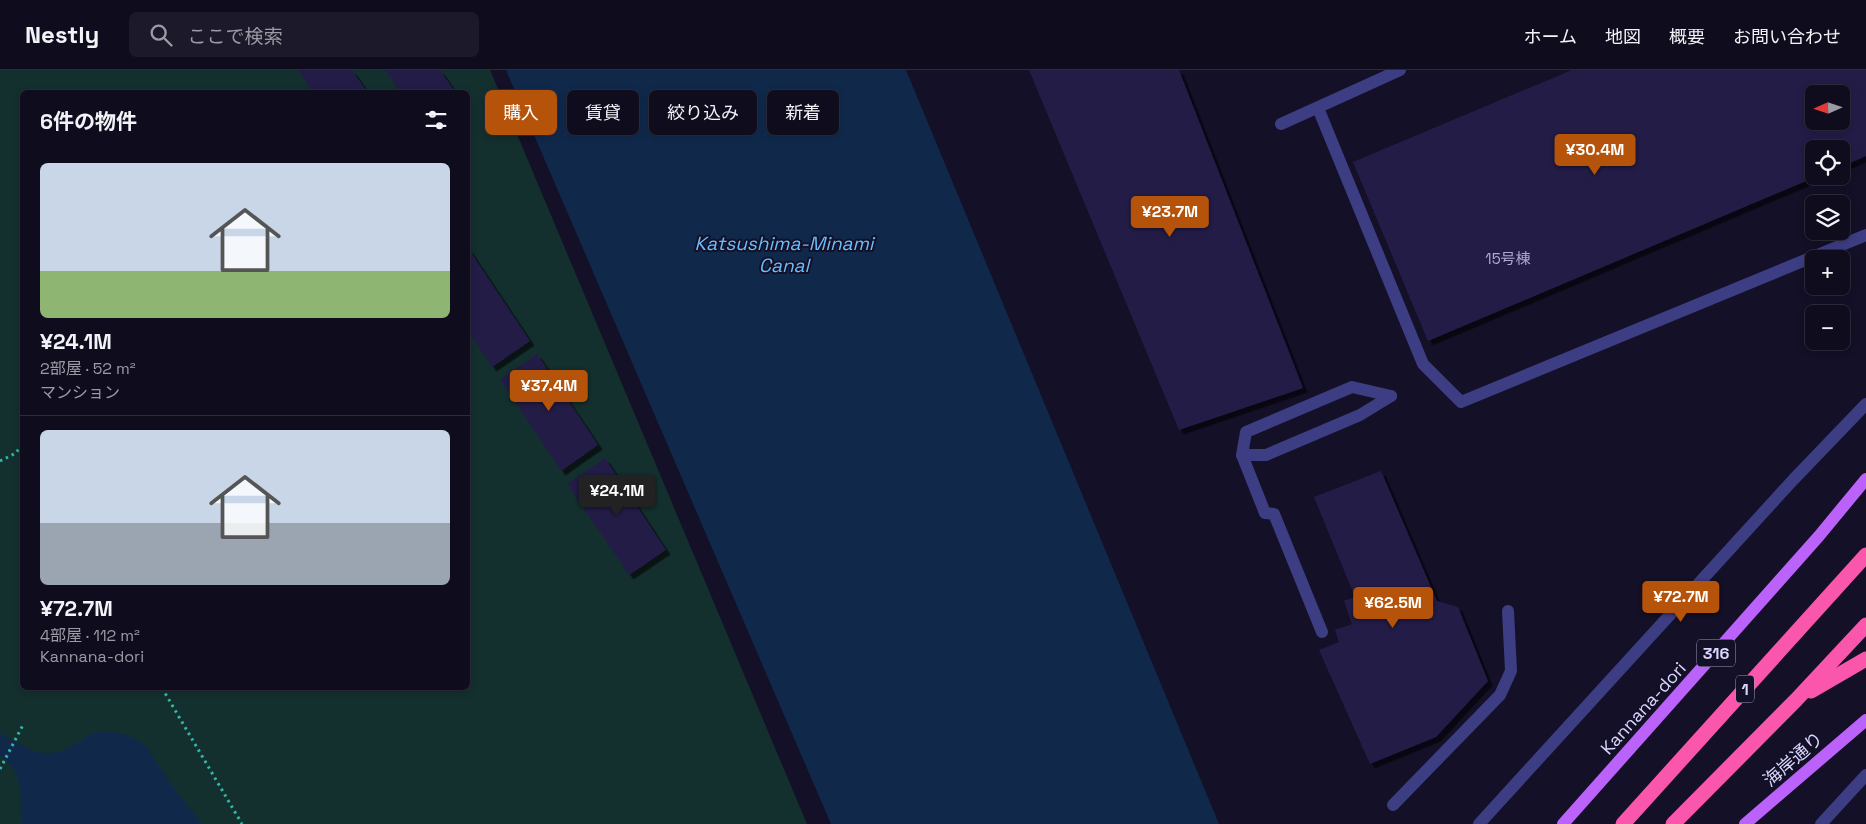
<!DOCTYPE html>
<html lang="ja">
<meta charset="utf-8">
<style>
body{margin:0;font-family:"Space Grotesk","Noto Sans JP",sans-serif;background:#1c1a2a;color:#f1f3f6;height:100vh;display:flex;flex-direction:column;font-size:19px;white-space:nowrap}
*{box-sizing:border-box;margin:0}
p{font-size:16px;color:#9b9ba4}
.icon{flex:none;width:28px;height:28px;fill:none;stroke:currentColor;stroke-width:2;stroke-linecap:round;stroke-linejoin:round}
.map{position:relative;flex:1;overflow:hidden}
.side{position:absolute;left:20px;top:20px;width:450px;height:600px;display:flex;flex-direction:column;background:#0e0c1d;border-radius:8px;box-shadow:0 2px 8px #0003,0 0 0 1px #2e2c3b}
.side>*{flex:none}
.hud{position:absolute;left:485px;top:20px;width:475px;height:45px;display:flex;gap:10px}
.needle{width:32px;rotate:267deg}
.buttons{position:absolute;left:1805px;top:15px;display:grid;gap:10px}
.buttons a{display:grid;place-items:center;width:45px;height:45px;border-radius:8px;background:#0e0c1d;box-shadow:0 2px 8px #0003,0 0 0 1px #2e2c3b;font-size:25px}
.price{position:absolute;translate:-50% -42px;padding:0 11px;border-radius:5px;background:#b45309;color:#fff;font-size:16px;line-height:32px;filter:drop-shadow(0 1px 2px #0008)}
.price::after{content:'';position:absolute;left:50%;top:30px;width:15px;height:11px;margin-left:-8px;background:inherit;clip-path:polygon(0 0,100% 0,50% 100%)}
.price.on{background:#222;color:#fff}
ul{padding:0;list-style:none}
li{display:grid;align-content:center;gap:10px;height:265px;padding:0 20px}
li+li{border-top:1px solid #2e2c3b}
li span{display:grid;place-items:center;height:155px;border-radius:8px;color:#555}
li>.icon{margin-inline-start:auto}
span .icon{width:90px;height:90px;fill:#fffc;stroke-width:1}
li b{font-size:21px}
h2{display:flex;justify-content:space-between;align-items:center;height:60px;padding:0 20px;font-size:21px}
.chip{padding:0 18px;border-radius:8px;background:#0e0c1d;box-shadow:0 2px 8px #0003,0 0 0 1px #2e2c3b;font-size:18px;line-height:45px}
.chip.on{background:#b45309;color:#fff}
header{display:flex;align-items:center;gap:30px;box-sizing:border-box;height:70px;padding:0 25px;background:#0e0c1d;border-bottom:1px solid #2e2c3b}
header strong{font-size:24px}
nav{display:flex;gap:28px;margin-inline-start:auto;font-size:18px}
.search{width:350px;height:45px;background:#1c1a2a;display:flex;align-items:center;gap:12px;box-sizing:border-box;padding:0 18px;border-radius:8px;color:#9b9ba4;font-size:19px}
.map>svg:first-child{display:block}
.green{fill:#13302e;fill-rule:evenodd}
.water{fill:#10294b}
.building{fill:#241d47;fill-rule:evenodd;filter:url(#shadow)}
.lines{fill:none;stroke-linecap:round;stroke-linejoin:round}
.path{stroke:#34b5a8;stroke-width:3;stroke-dasharray:2.5 4;stroke-linecap:butt}
.minor{stroke:#3d3d84;stroke-width:12}
.major{stroke:#bb62fa;stroke-width:12}
.highway{stroke:#fa56ab;stroke-width:15}
.labels{text-anchor:middle;dominant-baseline:central;stroke-width:4;stroke-linejoin:round;paint-order:stroke}
.number-label{font-size:15px;fill:#aca8d0}
.shield{fill:#131027;stroke:#9e9bbe;stroke-width:1}
.shield-label{font-size:16px;font-weight:bold;fill:#dad7fe}
.street-label{font-size:18px;fill:#dad7fe;stroke:#131027}
.water-label{font-size:19px;font-style:italic;fill:#69bdfa;stroke:#131027}
</style>
<header>
<strong>Nestly</strong>
<div class="search"><svg class="icon" aria-label="search" viewBox="0 0 24 24"><circle cx="10" cy="10" r="6"/><path d="M15 15l6 6"/></svg>ここで検索</div>
<nav><a>ホーム</a><a>地図</a><a>概要</a><a>お問い合わせ</a></nav>
</header>
<div class="map">
<svg width="1866" height="754" viewBox="0 0 1866 754">
<defs>
<filter id="shadow"><feDropShadow dx="4.5" dy="4.5" stdDeviation="0" flood-color="#0009"/></filter>
</defs>
<rect width="100%" height="100%" fill="#131027"/>
<path class="green" d="M0,0h490l317,754h-807zM22,22h446v596h-446z"/>
<g class="water">
<polygon points="506,0 906,0 1219,754 831,754"/>
<path d="M96,662h19l14,4 16,9 28,42 29,37h-180c-2,-18 2,-41 -10,-57 -3,-4 -8,-7 -12,-11v-23c23,14 42,28 69,15 10,-5 17,-12 27,-16z"/>
</g>
<g class="building">
<polygon points="298,0 352,0 367,22 313,22"/>
<polygon points="385,0 440,0 455,22 400,22"/>
<polygon points="1029,0 1179,0 1303,318 1179,360"/>
<path d="M1572,0h294v86l-25,11v-18h-27v27h4l-390,165 -75,-179zM1814,24h27v27h-27z"/>
<polygon points="468,178 530,271 492,297 468,260"/>
<polygon points="537,284 598,375 561,401 500,309"/>
<polygon points="605,388 666,480 629,505 567,414"/>
<polygon points="1381,401 1437,531 1458,537 1488,611 1436,667 1370,694 1319,580 1339,572 1335,560 1352,554 1344,531 1355,527 1314,427"/>
</g>
<g class="lines">
<g class="path">
<polyline points="0,391 16,383 22,374"/>
<polyline points="162,618 242,754"/>
<polyline points="0,699 24,653"/>
</g>
<g class="minor">
<polyline points="1318,38 1423,294 1461,332 1866,165"/>
<polyline points="1281,54 1400,0"/>
<polyline points="1242,385 1266,385 1360,345 1391,326"/>
<polyline points="1322,562 1274,444 1265,443 1242,385 1246,362 1352,317 1391,326"/>
<polyline points="1393,735 1500,625 1511,601 1508,541"/>
<polyline points="1479,754 1793,410 1866,334"/>
<polyline points="1821,754 1866,705"/>
</g>
<g class="major">
<polyline points="1563,754 1819,466 1866,409"/>
<polyline points="1745,754 1866,650"/>
</g>
<g class="highway">
<polyline points="1811,621 1866,589"/>
<polyline points="1623,754 1866,485"/>
<polyline points="1673,754 1796,630 1866,555"/>
</g>
</g>
<g class="labels">
<g class="number-label">
<text x="1508" y="188">15号棟</text>
</g>
<g class="shield">
<rect x="1697" y="569.5" width="38" height="27" rx="4"/>
<rect x="1736" y="605.5" width="18" height="27" rx="4"/>
</g>
<g class="shield-label">
<text x="1716" y="583">316</text>
<text x="1745" y="619">1</text>
</g>
<g class="street-label">
<text transform="translate(1643 638) rotate(-48)">Kannana-dori</text>
<text transform="translate(1793 689) rotate(-41)">海岸通り</text>
</g>
<g class="water-label">
<text x="784" y="173">Katsushima-Minami<tspan x="784" dy="22">Canal</tspan></text>
</g>
</g>
</svg>
<div class="buttons">
<a><svg class="needle" viewBox="-14 -14 28 28"><path d="M0-13l5 13h-10z" fill="#e53935"/><path d="M0 13l5-13h-10z" fill="#9b9ba4"/></svg></a>
<a><svg class="icon" aria-label="locate" viewBox="0 0 24 24"><circle cx="12" cy="12" r="6"/><path d="M12 2v4M12 18v4M2 12h4M18 12h4"/></svg></a>
<a><svg class="icon" aria-label="layers" viewBox="0 0 24 24"><path d="M12 4l9 5-9 5-9-5zM3 14l9 5 9-5"/></svg></a>
<a>+</a>
<a>−</a>
</div>
<b class="price" style="left:1595px;top:106px">¥30.4M</b>
<b class="price" style="left:1170px;top:168px">¥23.7M</b>
<b class="price" style="left:549px;top:342px">¥37.4M</b>
<b class="price on" style="left:617px;top:447px">¥24.1M</b>
<b class="price" style="left:1681px;top:553px">¥72.7M</b>
<b class="price" style="left:1393px;top:559px">¥62.5M</b>
<div class="hud">
<a class="chip on">購入</a>
<a class="chip">賃貸</a>
<a class="chip">絞り込み</a>
<a class="chip">新着</a>
</div>
<section class="side">
<h2>6件の物件<svg class="icon" aria-label="filters" viewBox="0 0 24 24"><path d="M4 7h16M4 17h16"/><circle cx="9" cy="7" r="2"/><circle cx="15" cy="17" r="2"/></svg></h2>
<ul>
<li><span style="background:linear-gradient(#c9d6e8 70%,#8fb573 0)"><svg class="icon" aria-label="home" viewBox="0 0 24 24"><path d="M3 11l9-7 9 7M6 9v11h12V9"/></svg></span><div><b>¥24.1M</b><p>2部屋 · 52 m²</p><p>マンション</p></div></li>
<li><span style="background:linear-gradient(#c9d6e8 60%,#9aa5b1 0)"><svg class="icon" aria-label="home" viewBox="0 0 24 24"><path d="M3 11l9-7 9 7M6 9v11h12V9"/></svg></span><div><b>¥72.7M</b><p>4部屋 · 112 m²</p><p>Kannana-dori</p></div></li>
</ul>
</section>
</div>
